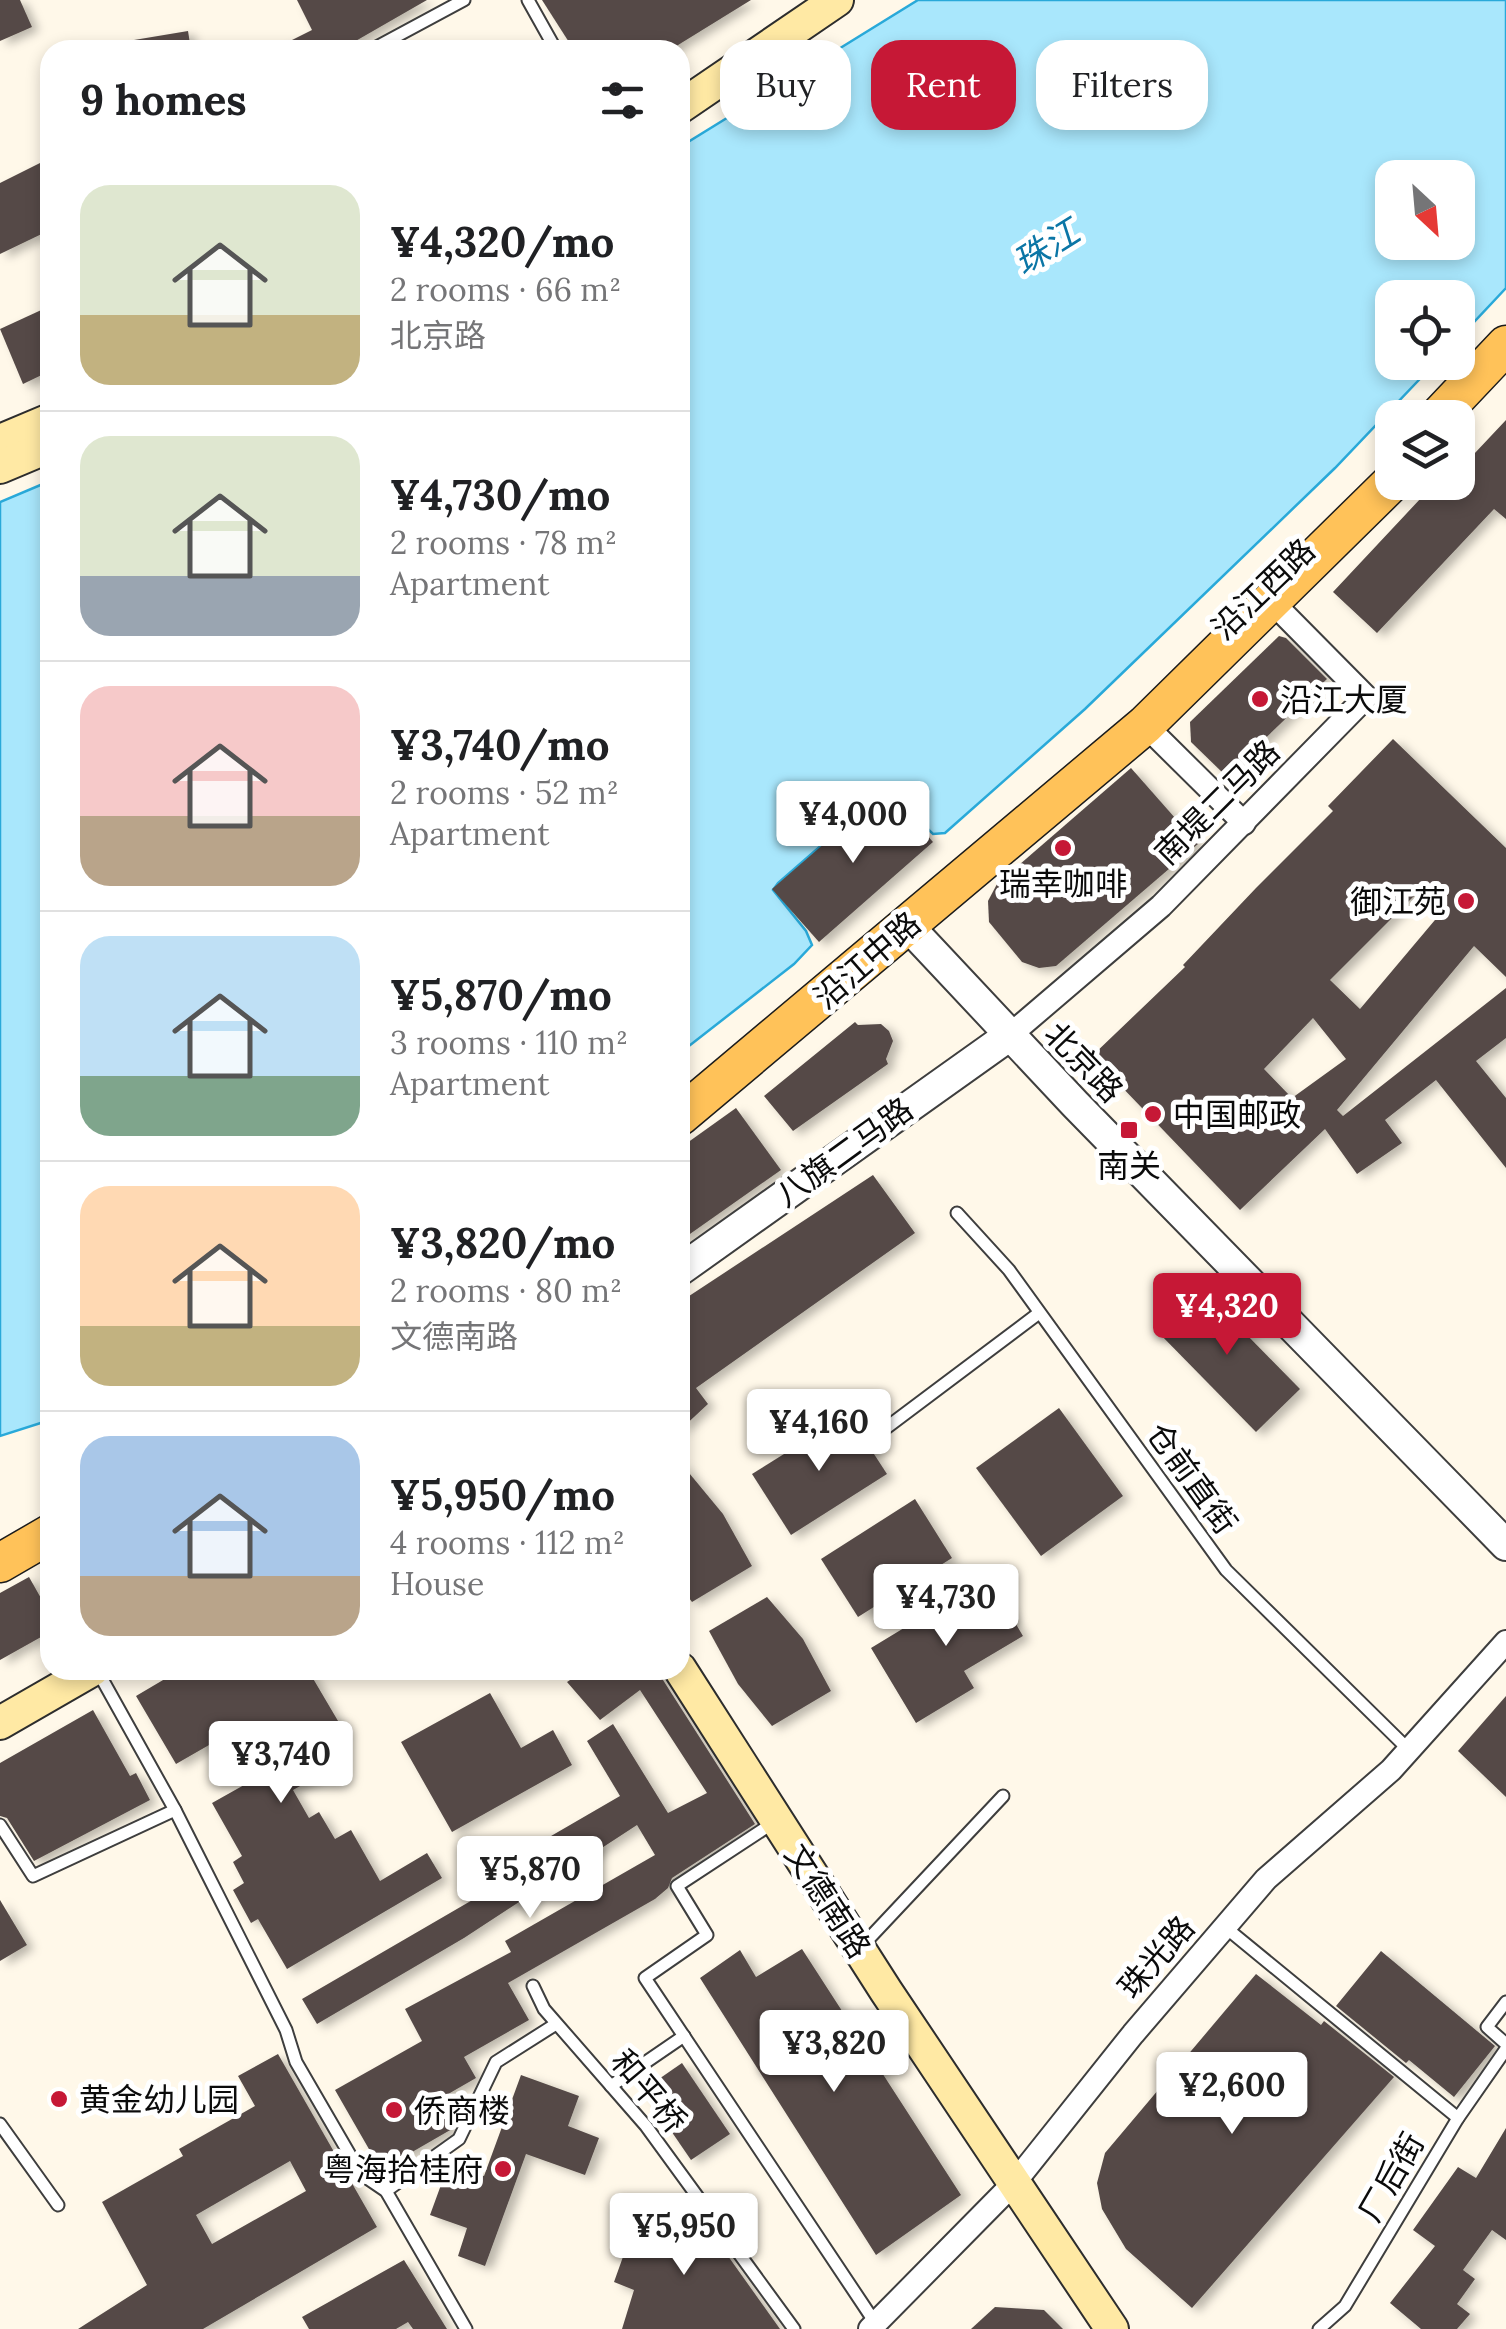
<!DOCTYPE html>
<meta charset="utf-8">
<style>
body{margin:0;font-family:Lora,"Noto Sans SC",serif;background:#f6f6f6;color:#202124;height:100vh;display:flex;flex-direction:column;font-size:38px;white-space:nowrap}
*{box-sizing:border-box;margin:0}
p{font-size:32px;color:#757577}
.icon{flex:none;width:55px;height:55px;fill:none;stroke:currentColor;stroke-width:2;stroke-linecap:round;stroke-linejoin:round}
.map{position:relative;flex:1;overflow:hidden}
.details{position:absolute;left:40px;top:40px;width:650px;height:1640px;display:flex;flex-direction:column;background:#fff;border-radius:30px;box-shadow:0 5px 15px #0003}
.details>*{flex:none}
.hud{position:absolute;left:720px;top:40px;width:635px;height:90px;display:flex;gap:20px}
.needle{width:65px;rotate:154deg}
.controls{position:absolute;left:1375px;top:160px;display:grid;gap:20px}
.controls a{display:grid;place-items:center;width:100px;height:100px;border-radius:20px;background:#fff;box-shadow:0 5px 15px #0003;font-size:50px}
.price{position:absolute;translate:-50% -85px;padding:0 22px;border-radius:10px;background:#fff;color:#222;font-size:32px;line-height:65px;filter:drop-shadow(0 2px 5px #0008)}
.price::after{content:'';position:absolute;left:50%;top:60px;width:30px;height:22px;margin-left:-15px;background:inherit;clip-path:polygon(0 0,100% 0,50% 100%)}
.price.active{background:#c61836;color:#fff}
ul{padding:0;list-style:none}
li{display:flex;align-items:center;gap:30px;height:250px;padding:0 40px}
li+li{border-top:2px solid #e0e0e0}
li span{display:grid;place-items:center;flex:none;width:280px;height:200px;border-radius:30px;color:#555}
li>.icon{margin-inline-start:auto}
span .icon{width:120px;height:120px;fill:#fffc;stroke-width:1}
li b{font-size:42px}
h2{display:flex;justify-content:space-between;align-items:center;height:120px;padding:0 40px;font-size:42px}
.tag{padding:0 35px;border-radius:30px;background:#fff;box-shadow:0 5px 15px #0003;font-size:35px;line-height:90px}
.tag.active{background:#c61836;color:#fff}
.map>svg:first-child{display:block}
.water{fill:#a9e7fc;stroke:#29a9d9;stroke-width:2.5;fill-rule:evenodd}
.building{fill:#554a47;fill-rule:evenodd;filter:url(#shadow)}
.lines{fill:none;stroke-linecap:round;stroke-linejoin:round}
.service-casing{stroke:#3e3e3e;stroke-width:15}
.minor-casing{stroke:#3e3e3e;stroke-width:26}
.tertiary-casing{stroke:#3e3e3e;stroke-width:34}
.secondary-casing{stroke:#2d2d2d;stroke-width:36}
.primary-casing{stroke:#1c1c1c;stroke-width:41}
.service{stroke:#fff;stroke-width:11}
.minor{stroke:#fff;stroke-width:22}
.tertiary{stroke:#fff;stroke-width:30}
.secondary{stroke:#ffe9a4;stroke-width:32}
.primary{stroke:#ffc259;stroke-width:38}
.poi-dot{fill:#c61836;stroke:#fff;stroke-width:4}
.labels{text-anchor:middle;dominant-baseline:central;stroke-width:10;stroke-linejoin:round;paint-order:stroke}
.street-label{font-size:32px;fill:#0b0b0b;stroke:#fff}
.poi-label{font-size:32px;fill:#0b0b0b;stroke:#fff;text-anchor:start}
.water-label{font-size:35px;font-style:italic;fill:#0b76a6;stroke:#fff}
</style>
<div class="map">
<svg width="1506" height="2329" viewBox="0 0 1506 2329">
<defs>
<filter id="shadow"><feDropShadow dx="7" dy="4" stdDeviation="5" flood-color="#0004"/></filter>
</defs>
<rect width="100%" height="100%" fill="#fff8e9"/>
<g class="water">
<path d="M918,0h588v288l-48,51v-41h-66v64l43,1 -100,105 -250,241 -140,124 -12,1 -47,-45 -108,94 -5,7 33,41 6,14 -18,19 -114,89v-906zM1392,178h66v64h-66z"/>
<polygon points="50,481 50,1420 0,1436 0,502"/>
</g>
<g class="building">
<polygon points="0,0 20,0 32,27 0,41"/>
<polygon points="297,0 427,0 340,50 272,50 312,30"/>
<polygon points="542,0 751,0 670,50 574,50"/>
<polygon points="188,31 191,50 129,50 128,41"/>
<polygon points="50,158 50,230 0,254 0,183"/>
<polygon points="50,306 50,371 23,384 0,329"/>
<polygon points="1506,420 1506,519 1494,509 1377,633 1333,592 1436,482 1458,482 1458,471"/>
<polygon points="1279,636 1286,638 1327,679 1226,776 1191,742 1190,722"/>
<path d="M1393,739l113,109v129l-32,-31 -137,164 6,6 163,-128v50l-30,23 30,37v70l-70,-88 -51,40 17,23 -45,31 -32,-45 -85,81 -148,-154 93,-89 -2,-2 73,-77 77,-77 -5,-5zM1418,892l22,22 -80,95 -30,-29zM1313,1018l33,41 -54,39 -28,-29z"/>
<polygon points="1131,768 1198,844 1056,966 1039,968 1022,962 989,922 988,901 997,884"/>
<polygon points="887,789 933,842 819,942 772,889"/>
<polygon points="855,1022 858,1025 881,1024 889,1031 893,1041 886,1059 888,1064 793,1131 764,1096"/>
<polygon points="736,1108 781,1170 680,1241 680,1148"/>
<polygon points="873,1175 915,1233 696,1388 708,1404 680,1430 680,1302"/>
<polygon points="1198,1285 1300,1389 1256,1432 1154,1328"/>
<polygon points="1059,1408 1123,1496 1041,1556 976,1468"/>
<polygon points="848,1414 887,1474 791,1535 752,1474"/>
<polygon points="680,1462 723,1514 752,1566 692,1602 680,1586"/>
<polygon points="915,1499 952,1558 858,1617 821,1559"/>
<polygon points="29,1577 50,1614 50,1632 0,1660 0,1593"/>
<polygon points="988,1577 1023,1636 964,1671 974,1688 916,1723 871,1648"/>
<polygon points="767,1597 803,1639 831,1691 772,1726 738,1684 709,1631"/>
<polygon points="180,1670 308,1670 341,1726 338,1765 293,1790 309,1818 319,1812 335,1839 351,1830 380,1881 427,1853 442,1878 287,1969 258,1919 251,1923 233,1890 244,1883 233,1862 242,1856 212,1803 296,1756 277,1723 238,1746 230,1733 176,1764 136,1696"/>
<polygon points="585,1670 660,1670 663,1680 755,1824 672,1878 668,1888 655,1899 508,1983 529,2020 464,2057 476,2078 436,2101 452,2129 381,2170 335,2090 422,2041 405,2009 511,1952 505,1941 655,1855 637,1825 464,1938 317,2024 302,1999 481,1895 469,1875 516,1847 520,1854 620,1796 587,1741 613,1724 668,1813 707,1793 640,1690 600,1720 567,1682"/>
<polygon points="490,1693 521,1748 553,1730 572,1765 452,1832 401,1742"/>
<polygon points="1506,1696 1506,1797 1458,1751"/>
<polygon points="93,1710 130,1776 136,1773 150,1800 34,1861 7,1818 0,1816 0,1763"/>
<polygon points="0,1900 27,1945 0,1961"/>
<polygon points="802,1949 961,2195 876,2255 700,1978 740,1950 756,1977"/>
<polygon points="1381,1951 1495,2046 1454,2097 1409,2060 1406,2063 1336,2006"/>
<polygon points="1256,1974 1321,2025 1324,2021 1394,2077 1192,2308 1126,2249 1102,2209 1097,2183 1105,2153"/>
<path d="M278,2054l99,173 -174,102h-125l69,-44 -45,-83 81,-46 -4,-7 76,-43 -17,-30zM290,2161l16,30 -94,53 -16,-29z"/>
<polygon points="682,2063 730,2134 691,2160 643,2090"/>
<polygon points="521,2075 579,2096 568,2126 599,2138 585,2175 526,2154 485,2266 458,2256 467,2228 430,2215 449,2163 484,2176"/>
<polygon points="1506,2128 1506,2240 1492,2230 1463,2270 1475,2279 1457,2304 1470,2314 1457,2329 1421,2329 1390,2303 1435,2246 1413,2230 1458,2167 1476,2178"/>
<polygon points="644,2198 684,2211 723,2249 780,2329 622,2329 634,2290 614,2282"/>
<polygon points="404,2260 447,2329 413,2329 408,2322 396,2329 309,2329 302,2317"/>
<polygon points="995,2307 1044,2310 1063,2329 971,2329"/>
</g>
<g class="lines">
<g class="service-casing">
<g id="service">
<polyline points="528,0 556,50"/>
<polyline points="371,50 464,0"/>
<polyline points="957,1213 1009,1270 1226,1570 1410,1751"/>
<polyline points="878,1434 1039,1313"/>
<polyline points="97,1670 175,1810 286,2030 296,2062 361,2174 386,2191 466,2329"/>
<polyline points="776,1821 677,1886 707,1935 645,1978 876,2324"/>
<polyline points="0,1825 33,1876 175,1810"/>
<polyline points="1225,1927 1458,2118"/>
<polyline points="862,1946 1003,1796"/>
<polyline points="533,1986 544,2009 646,2126 794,2329"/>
<polyline points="1506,2002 1487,2027 1506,2044"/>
<polyline points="611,2086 684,2036"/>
<polyline points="0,2124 58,2205"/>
<polyline points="386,2191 459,2139 496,2062 556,2024"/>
<polyline points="1319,2329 1345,2306 1458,2118 1506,2049"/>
</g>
</g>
<g class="minor-casing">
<g id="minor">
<polyline points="1145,725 1244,823"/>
<polyline points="1010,1035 1161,906 1366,697 1272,602"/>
<polyline points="870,2329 1015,2182 1133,2034 1266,1879 1391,1770 1506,1642"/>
</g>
</g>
<g class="tertiary-casing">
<g id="tertiary">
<polyline points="908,926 1075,1104 1506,1545"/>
<polyline points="680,1270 1010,1035"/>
</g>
</g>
<g class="secondary-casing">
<g id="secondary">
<polyline points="680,107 837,0"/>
<polyline points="0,441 50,420"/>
<polyline points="0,467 50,446"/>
<polyline points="680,1669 886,1991 1112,2329"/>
<polyline points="0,1723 92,1670"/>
</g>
</g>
<g class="primary-casing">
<g id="primary">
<polyline points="1437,418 1506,345"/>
<polyline points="680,1116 1145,725 1392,482"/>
<polyline points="0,1563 50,1534"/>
</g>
</g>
<use href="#service" class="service"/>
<use href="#minor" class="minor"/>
<use href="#tertiary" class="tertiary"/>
<use href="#secondary" class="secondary"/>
<use href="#primary" class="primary"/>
</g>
<g class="poi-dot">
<circle cx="1260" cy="699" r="10"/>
<circle cx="1063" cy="848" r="10"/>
<circle cx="1466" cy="901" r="10"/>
<circle cx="1153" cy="1114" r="10"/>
<rect x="1119" y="1120" width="20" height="20" rx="5"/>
<circle cx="59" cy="2099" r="10"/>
<circle cx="394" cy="2110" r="10"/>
<circle cx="503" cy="2169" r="10"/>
</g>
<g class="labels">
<g class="street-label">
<text transform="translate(1263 589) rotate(-44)">沿江西路</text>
<text transform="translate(1217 802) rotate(-45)">南堤二马路</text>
<text transform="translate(867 960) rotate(-41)">沿江中路</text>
<text transform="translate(1084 1062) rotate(46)">北京路</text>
<text transform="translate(844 1152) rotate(-36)">八旗二马路</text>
<text transform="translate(1192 1478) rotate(54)">仓前直街</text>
<text transform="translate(828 1901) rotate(57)">文德南路</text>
<text transform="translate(1156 1957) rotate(-49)">珠光路</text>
<text transform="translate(649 2091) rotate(50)">和平桥</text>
<text transform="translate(1391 2177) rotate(-60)">厂后街</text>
</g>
<g class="poi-label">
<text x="1280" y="699">沿江大厦</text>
<text x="1063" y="883" text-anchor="middle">瑞幸咖啡</text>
<text x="1446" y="901" text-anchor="end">御江苑</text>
<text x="1173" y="1114">中国邮政</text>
<text x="1129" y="1165" text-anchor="middle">南关</text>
<text x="79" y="2099">黄金幼儿园</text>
<text x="414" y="2110">侨商楼</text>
<text x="483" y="2169" text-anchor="end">粤海拾桂府</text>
</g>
<g class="water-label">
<text transform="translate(1046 247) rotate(-32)">珠江</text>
</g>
</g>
</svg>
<div class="controls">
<a><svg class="needle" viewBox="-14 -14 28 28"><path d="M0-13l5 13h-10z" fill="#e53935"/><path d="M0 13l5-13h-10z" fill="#757577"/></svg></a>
<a><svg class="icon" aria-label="locate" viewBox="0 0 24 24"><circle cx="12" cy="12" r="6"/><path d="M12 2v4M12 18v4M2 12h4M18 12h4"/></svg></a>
<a><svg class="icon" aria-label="layers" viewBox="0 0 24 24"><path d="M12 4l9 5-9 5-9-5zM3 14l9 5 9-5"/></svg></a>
</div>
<b class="price" style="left:853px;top:866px">¥4,000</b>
<b class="price active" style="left:1227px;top:1358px">¥4,320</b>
<b class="price" style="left:819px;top:1474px">¥4,160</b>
<b class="price" style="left:946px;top:1649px">¥4,730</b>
<b class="price" style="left:281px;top:1806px">¥3,740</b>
<b class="price" style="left:530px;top:1921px">¥5,870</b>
<b class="price" style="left:834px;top:2095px">¥3,820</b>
<b class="price" style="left:1232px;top:2137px">¥2,600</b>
<b class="price" style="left:684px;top:2278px">¥5,950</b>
<div class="hud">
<a class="tag">Buy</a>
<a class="tag active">Rent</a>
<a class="tag">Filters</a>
</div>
<section class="details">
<h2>9 homes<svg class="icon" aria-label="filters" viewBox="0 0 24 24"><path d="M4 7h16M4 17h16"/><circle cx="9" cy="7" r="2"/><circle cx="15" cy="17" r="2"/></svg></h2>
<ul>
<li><span style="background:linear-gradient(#dfe7d0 65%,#c2b280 0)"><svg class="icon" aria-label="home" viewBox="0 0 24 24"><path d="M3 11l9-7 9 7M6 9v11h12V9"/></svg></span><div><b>¥4,320/mo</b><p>2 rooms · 66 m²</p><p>北京路</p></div></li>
<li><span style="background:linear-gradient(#dfe7d0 70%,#9aa5b1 0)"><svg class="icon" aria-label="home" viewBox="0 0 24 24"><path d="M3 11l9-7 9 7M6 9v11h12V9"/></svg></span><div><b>¥4,730/mo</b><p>2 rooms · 78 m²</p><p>Apartment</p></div></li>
<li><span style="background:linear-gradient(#f6c9c9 65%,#b9a48a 0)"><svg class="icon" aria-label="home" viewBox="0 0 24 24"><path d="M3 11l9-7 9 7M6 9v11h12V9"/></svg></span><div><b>¥3,740/mo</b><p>2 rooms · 52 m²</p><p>Apartment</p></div></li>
<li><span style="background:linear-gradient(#bfe0f5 70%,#7fa58c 0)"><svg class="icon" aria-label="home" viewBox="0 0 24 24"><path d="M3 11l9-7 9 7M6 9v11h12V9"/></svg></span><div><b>¥5,870/mo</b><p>3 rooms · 110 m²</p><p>Apartment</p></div></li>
<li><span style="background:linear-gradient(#ffd9b3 70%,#c2b280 0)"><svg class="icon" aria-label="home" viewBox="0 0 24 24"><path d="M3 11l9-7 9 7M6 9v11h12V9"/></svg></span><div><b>¥3,820/mo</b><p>2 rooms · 80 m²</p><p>文德南路</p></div></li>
<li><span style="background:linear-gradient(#a9c7e8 70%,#b9a48a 0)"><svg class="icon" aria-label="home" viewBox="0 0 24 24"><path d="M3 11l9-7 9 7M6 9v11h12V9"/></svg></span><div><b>¥5,950/mo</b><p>4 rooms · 112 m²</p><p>House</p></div></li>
</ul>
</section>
</div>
